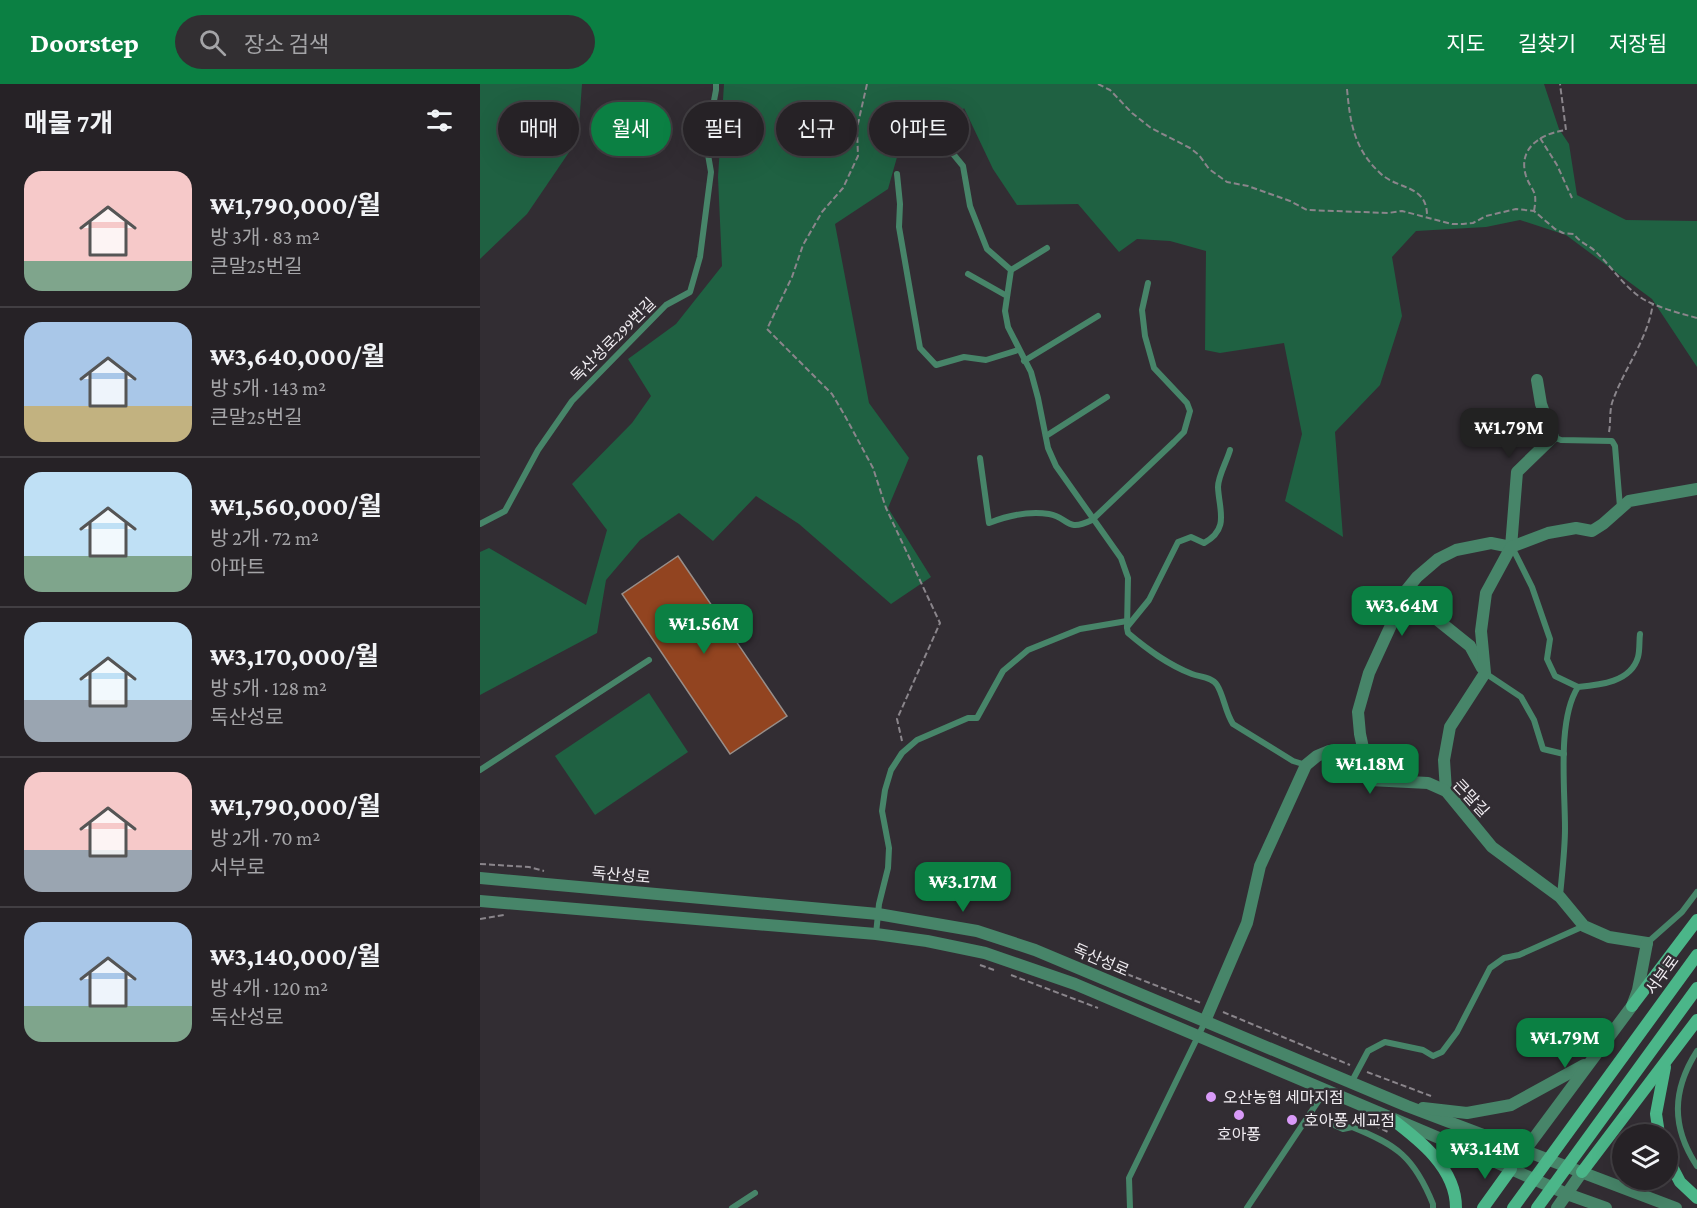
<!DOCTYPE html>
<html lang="ko">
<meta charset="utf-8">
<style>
body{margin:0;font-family:"Crimson Pro","Noto Sans KR",serif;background:#322f32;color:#f1f3f6;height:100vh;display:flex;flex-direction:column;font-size:22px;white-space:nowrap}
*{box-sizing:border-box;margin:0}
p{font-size:20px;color:#a4a4a7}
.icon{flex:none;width:33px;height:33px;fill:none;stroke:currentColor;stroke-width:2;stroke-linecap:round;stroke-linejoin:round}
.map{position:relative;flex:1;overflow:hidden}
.side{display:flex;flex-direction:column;background:#262226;width:480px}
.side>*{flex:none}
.top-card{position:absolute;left:18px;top:18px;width:570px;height:54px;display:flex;gap:12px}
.tools{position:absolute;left:1132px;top:1040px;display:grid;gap:12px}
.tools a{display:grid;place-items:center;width:66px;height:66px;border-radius:50%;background:#262226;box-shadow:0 6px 24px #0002,0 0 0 2px #423f43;font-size:30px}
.price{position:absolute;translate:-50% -51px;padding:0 14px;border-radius:12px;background:#0b8043;color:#fff;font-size:20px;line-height:39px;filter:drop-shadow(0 2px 3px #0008)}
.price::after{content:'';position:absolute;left:50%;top:36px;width:18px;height:14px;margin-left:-9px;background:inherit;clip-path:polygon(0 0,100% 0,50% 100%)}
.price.active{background:#222;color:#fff}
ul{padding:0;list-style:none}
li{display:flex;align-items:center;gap:18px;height:150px;padding:0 24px}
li+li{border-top:2px solid #423f43}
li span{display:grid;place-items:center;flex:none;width:168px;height:120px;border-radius:18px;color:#555}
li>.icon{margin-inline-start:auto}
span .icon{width:72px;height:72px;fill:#fffc;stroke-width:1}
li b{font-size:26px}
h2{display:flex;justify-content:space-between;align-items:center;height:72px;padding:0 24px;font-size:26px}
.chip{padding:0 21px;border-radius:27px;background:#262226;box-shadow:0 6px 24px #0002,0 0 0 2px #423f43;font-size:21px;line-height:54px}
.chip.active{background:#0b8043;color:#fff}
header{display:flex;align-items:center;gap:36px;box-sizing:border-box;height:84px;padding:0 30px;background:#0b8043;color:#fff}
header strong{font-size:28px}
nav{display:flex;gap:33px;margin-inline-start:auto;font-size:21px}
.search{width:420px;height:54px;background:#322f32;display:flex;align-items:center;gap:15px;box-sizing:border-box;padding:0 21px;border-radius:33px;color:#a4a4a7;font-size:22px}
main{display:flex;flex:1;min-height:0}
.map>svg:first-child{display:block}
.green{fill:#1f6142}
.building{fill:#924420;stroke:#988e89;stroke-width:1.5}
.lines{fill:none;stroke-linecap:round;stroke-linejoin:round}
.path{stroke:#8a858b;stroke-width:2;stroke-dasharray:6 3;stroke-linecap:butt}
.service{stroke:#478569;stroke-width:6}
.minor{stroke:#478569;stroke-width:12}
.tertiary{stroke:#478569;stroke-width:12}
.secondary{stroke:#4bb689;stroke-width:12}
.poi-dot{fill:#d99af8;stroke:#322d33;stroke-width:2}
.labels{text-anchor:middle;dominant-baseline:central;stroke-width:5;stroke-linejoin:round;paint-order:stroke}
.street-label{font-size:16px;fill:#efebf0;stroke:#322d33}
.poi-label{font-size:16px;fill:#efebf0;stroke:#322d33;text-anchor:start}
</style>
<header>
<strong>Doorstep</strong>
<div class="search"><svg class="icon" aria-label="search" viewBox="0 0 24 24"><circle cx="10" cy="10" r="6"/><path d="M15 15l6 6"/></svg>장소 검색</div>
<nav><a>지도</a><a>길찾기</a><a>저장됨</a></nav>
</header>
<main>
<section class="side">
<h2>매물 7개<svg class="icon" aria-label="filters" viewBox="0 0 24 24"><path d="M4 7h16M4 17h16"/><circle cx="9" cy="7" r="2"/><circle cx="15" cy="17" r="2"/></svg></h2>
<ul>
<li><span style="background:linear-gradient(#f6c9c9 75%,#7fa58c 0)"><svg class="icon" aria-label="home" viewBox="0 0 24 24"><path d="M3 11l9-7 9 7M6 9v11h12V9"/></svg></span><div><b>₩1,790,000/월</b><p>방 3개 · 83 m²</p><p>큰말25번길</p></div></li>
<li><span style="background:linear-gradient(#a9c7e8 70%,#c2b280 0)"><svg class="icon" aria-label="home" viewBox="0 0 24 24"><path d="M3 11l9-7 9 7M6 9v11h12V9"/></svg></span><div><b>₩3,640,000/월</b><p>방 5개 · 143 m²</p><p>큰말25번길</p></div></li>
<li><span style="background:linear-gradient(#bfe0f5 70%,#7fa58c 0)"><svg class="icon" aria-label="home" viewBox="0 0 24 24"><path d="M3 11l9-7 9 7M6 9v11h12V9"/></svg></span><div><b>₩1,560,000/월</b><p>방 2개 · 72 m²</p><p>아파트</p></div></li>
<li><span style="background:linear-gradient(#bfe0f5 65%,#9aa5b1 0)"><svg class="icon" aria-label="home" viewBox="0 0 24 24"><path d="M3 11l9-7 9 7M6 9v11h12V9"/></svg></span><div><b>₩3,170,000/월</b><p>방 5개 · 128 m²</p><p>독산성로</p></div></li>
<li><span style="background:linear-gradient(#f6c9c9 65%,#9aa5b1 0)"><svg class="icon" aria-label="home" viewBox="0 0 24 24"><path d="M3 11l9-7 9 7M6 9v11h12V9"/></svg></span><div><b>₩1,790,000/월</b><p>방 2개 · 70 m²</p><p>서부로</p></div></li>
<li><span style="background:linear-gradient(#a9c7e8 70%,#7fa58c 0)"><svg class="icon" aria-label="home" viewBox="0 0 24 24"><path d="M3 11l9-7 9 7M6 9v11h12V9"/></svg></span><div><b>₩3,140,000/월</b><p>방 4개 · 120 m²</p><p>독산성로</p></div></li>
</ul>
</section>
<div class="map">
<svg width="1217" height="1124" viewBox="0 0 1217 1124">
<rect width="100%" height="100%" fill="#322d33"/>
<g class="green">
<polygon points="0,0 102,0 98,55 47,130 0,175"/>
<polygon points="244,0 1064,0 1079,45 1089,60 1097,111 1146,136 1217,137 1217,283 1172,215 1086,151 1040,136 1006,143 936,147 912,173 922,232 900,301 855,348 863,453 805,417 822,350 804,259 740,269 725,266 726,167 690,157 657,155 639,168 598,120 537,121 513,85 484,24 468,51 421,59 408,105 355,140 389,319 429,374 408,424 451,493 411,520 319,440 276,412 233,457 199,429 160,456 126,496 117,549 0,611 0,468 9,464 106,521 127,446 92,400 152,339 171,312 148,275 196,240 242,182 238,93"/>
<polygon points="169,609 208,668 115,731 75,672"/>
</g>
<polygon class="building" points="198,472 307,632 250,670 142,510"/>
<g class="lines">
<g class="path">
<polyline points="387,0 377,44 378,72 363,104 342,128 323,161 312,193 287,245 352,310 365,332 393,384 406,424 460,539 417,635 422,657"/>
<path d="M618,0l12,6 22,23 19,15 39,20 9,7 10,14 18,13 21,4 42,15 17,9 81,3 14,-2 50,13h11l10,-1 13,-7 30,-7 18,2 21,18 8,4 11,1c6,9 15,11 22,18 16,15 28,35 47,47 16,9 36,14 54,19"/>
<path d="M867,5c3,33 7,60 33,84 17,17 48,11 47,44"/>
<polyline points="1060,54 1077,81 1092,114"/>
<path d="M1054,127c4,-22 -2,-18 -8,-35 -9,-29 17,-43 40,-46l-6,-46"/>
<path d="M1129,348c2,-10 0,-22 4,-32 12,-33 35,-61 40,-97"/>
<polyline points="0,780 49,783 64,787"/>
<polyline points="0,835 24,831"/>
<polyline points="500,881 514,886"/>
<polyline points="639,887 721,919"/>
<polyline points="531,891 618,924"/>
<polyline points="743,928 870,981"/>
<polyline points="887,988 951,1012"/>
<polyline points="878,1033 910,1049"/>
</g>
<g class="service">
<path d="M469,65l14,17 7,40 17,43 24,21 -6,41 3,16 23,45 7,26 10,50 8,18 65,92 7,20 -1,50 1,5c20,17 39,31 64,41 8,3 20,3 25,11 7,11 8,27 16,39l60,37 13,4"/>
<polyline points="417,90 420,120 419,143 440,264 456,281 484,273 506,276 538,266"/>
<polyline points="531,186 567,164"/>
<polyline points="488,190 527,212"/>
<polyline points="544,277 618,232"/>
<polyline points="566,352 627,313"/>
<polyline points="1073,353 1081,356 1132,357 1135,362 1140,423"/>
<path d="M500,374l9,65c20,-8 39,-12 60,-9 20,3 16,19 43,6l82,-78 10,-10 6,-21 -3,-8 -33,-35 -9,-32 -3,-26 6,-27"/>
<polyline points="0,440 25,427 58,366 92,317 186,221 210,208 220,173 231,88 226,59 236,6 236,0"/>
<polyline points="1032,463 1052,503 1070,555 1067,575 1075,592 1098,603"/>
<polyline points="882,517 907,511 924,509"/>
<path d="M647,543l22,-27 29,-58 13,-5 13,6c26,-14 15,-33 14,-56 0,-11 9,-26 12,-37"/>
<polyline points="1005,589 1041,613 1054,636 1063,665 1084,670"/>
<polyline points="0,686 169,576"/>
<path d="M1080,812c2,-22 5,-46 5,-68 0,-40 -8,-108 13,-141 22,-2 53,-5 60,-30 2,-7 1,-16 2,-23"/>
<polyline points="396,850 399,820 408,784 409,764 402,727 405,706 411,686 422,669 437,656 488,634 497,634 523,587 548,566 600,545 647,537"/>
<polyline points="1167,859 1202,828 1217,808"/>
<path d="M1217,967c-25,39 -26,76 0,115"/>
<polyline points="871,999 888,967 905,958 943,966 953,972 962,968 977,948 1010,884 1024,874 1039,871 1104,842"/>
<path d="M830,1030l33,15 9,-2c45,18 62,30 81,77v4"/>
<polyline points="252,1124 275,1109"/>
<polyline points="650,1124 649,1094 725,938"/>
<polyline points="767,1124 845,1007"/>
</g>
<g class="minor">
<polyline points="924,509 990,562 1002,584"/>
<polyline points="890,696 880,650 878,628 889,589 918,526 924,509 937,493 958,475 976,466 1011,459 1031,463 1037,388 1073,353 1061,320 1057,296"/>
<polyline points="966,707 964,676 970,643 1005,589 1001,547 1006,509 1031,463 1068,449 1096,444 1112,447 1123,440 1149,417 1217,405"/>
<polyline points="725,937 767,839 780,782 826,681 837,672 849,667 890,696 948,699 966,707 1012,763 1080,813 1104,842 1129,853 1167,859"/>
</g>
<g class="tertiary">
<polyline points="0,794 398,830 497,847 555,866 927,1022 1196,1124"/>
<polyline points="0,817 396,850 447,857 505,869 595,900 1011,1076 1087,1110 1126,1124"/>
<polyline points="943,1024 987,1029 1031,1021 1104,981"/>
<polyline points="1031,1085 1152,922 1158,906 1167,859"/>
<polyline points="1077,1124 1102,1088"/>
</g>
<g class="secondary">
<polyline points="1152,922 1217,836"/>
<path d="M909,1033c29,22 67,50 67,91"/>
<polyline points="1179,1050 1176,1030 1185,983"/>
<polyline points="1188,1075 1200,1098 1217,1114"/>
<polyline points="1102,1088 1217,936"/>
<polyline points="1003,1124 1031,1085"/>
<polyline points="1033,1124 1217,871"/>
<polyline points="1057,1124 1217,904"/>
</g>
</g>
<g class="poi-dot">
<circle cx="731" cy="1013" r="6"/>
<circle cx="759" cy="1031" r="6"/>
<circle cx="812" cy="1036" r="6"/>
</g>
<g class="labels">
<g class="street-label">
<text transform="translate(133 256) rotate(-45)">독산성로299번길</text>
<text transform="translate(991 714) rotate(47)">큰말길</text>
<text transform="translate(141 791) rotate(5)">독산성로</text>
<text transform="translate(621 876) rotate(23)">독산성로</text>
<text transform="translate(1182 891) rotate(-54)">서부로</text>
</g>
<g class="poi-label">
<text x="743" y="1013">오산농협 세마지점</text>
<text x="824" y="1036">호아퐁 세교점</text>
<text x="759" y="1050" text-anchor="middle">호아퐁</text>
</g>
</g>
</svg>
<div class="tools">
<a><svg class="icon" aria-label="layers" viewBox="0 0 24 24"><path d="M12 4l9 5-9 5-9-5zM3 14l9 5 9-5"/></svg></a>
</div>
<b class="price active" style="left:1029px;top:375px">₩1.79M</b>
<b class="price" style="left:922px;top:553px">₩3.64M</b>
<b class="price" style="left:224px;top:571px">₩1.56M</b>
<b class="price" style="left:890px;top:711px">₩1.18M</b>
<b class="price" style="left:483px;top:829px">₩3.17M</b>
<b class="price" style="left:1085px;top:985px">₩1.79M</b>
<b class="price" style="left:1005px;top:1096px">₩3.14M</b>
<div class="top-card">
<a class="chip">매매</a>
<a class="chip active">월세</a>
<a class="chip">필터</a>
<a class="chip">신규</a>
<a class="chip">아파트</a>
</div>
</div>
</main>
